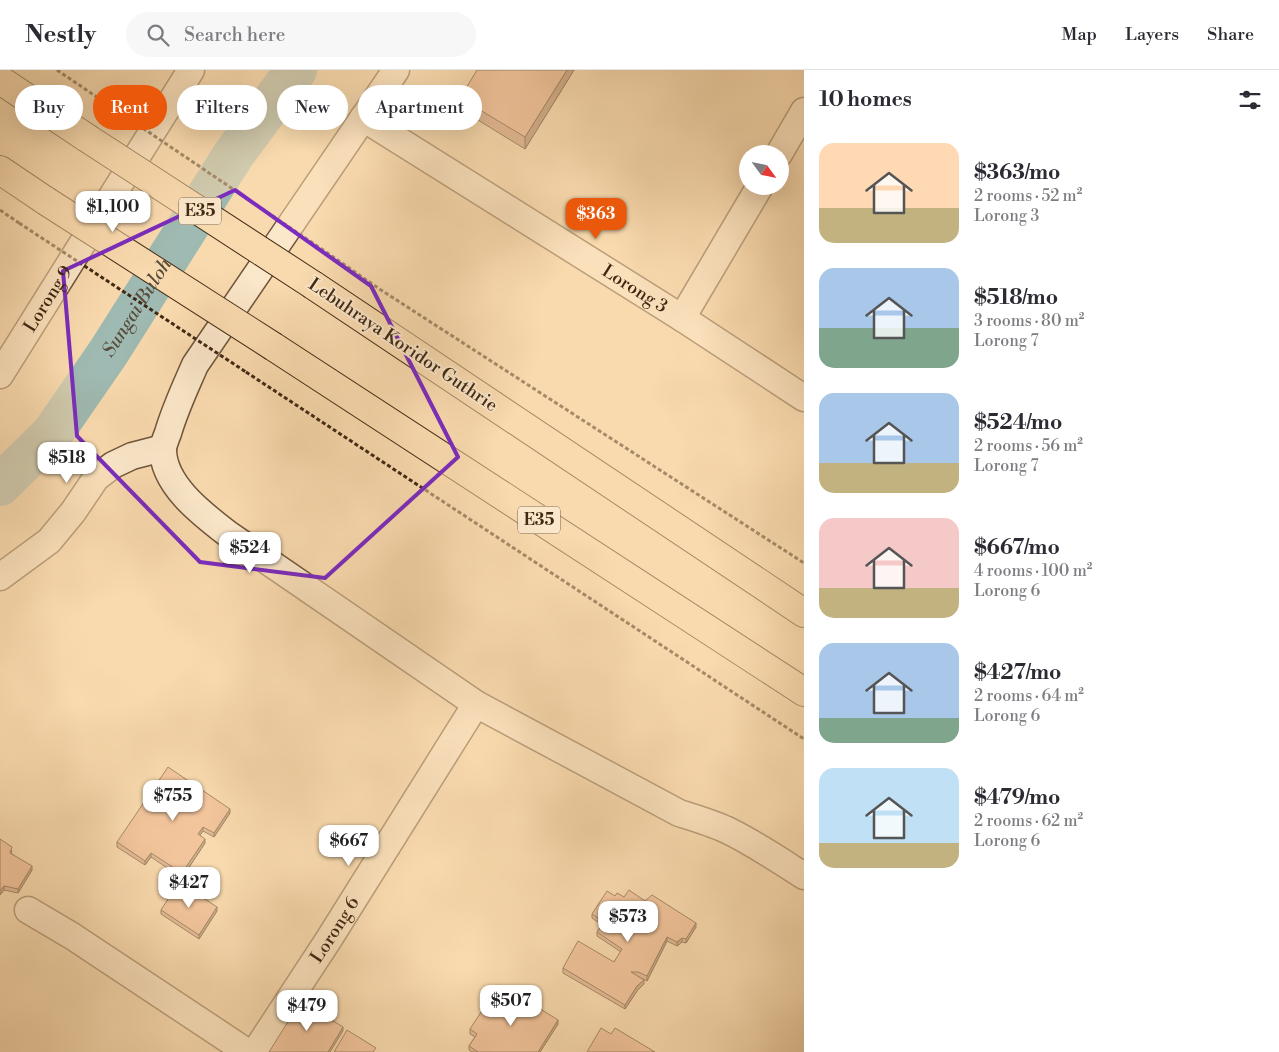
<!DOCTYPE html>
<meta charset="utf-8">
<style>
body{margin:0;font-family:"Libre Bodoni",serif;background:#f7f7f7;color:#2b2b33;height:100vh;display:flex;flex-direction:column;font-size:19px;white-space:nowrap}
*{box-sizing:border-box;margin:0}
p{font-size:16px;color:#7c7c81}
.icon{flex:none;width:28px;height:28px;fill:none;stroke:currentColor;stroke-width:2;stroke-linecap:round;stroke-linejoin:round}
.map{position:relative;flex:1;overflow:hidden}
.side{display:flex;flex-direction:column;background:#fff;width:475px}
.side>*{flex:none}
.top-card{position:absolute;left:15px;top:15px;width:475px;height:45px;display:flex;gap:10px}
.needle{width:32px;rotate:123deg}
.buttons{position:absolute;left:739px;top:75px;display:grid;gap:10px}
.buttons a{display:grid;place-items:center;width:50px;height:50px;border-radius:50%;background:#fff;box-shadow:0 5px 20px #0002;font-size:25px}
.price{position:absolute;translate:-50% -42px;padding:0 11px;border-radius:10px;background:#fff;color:#222;font-size:16px;line-height:32px;filter:drop-shadow(0 1px 2px #0008)}
.price::after{content:'';position:absolute;left:50%;top:30px;width:15px;height:11px;margin-left:-8px;background:inherit;clip-path:polygon(0 0,100% 0,50% 100%)}
.price.active{background:#ea580c;color:#fff}
ul{padding:0;list-style:none}
li{display:flex;align-items:center;gap:15px;height:125px;padding:0 15px}
li span{display:grid;place-items:center;flex:none;width:140px;height:100px;border-radius:15px;color:#555}
li>.icon{margin-inline-start:auto}
span .icon{width:60px;height:60px;fill:#fffc;stroke-width:1}
li b{font-size:21px}
h2{display:flex;justify-content:space-between;align-items:center;height:60px;padding:0 15px;font-size:21px}
.pill{padding:0 18px;border-radius:22px;background:#fff;box-shadow:0 5px 20px #0002;font-size:18px;line-height:45px}
.pill.active{background:#ea580c;color:#fff}
header{display:flex;align-items:center;gap:30px;box-sizing:border-box;height:70px;padding:0 25px;background:#fff;border-bottom:1px solid #e1e1e2}
header strong{font-size:24px}
nav{display:flex;gap:28px;margin-inline-start:auto;font-size:18px}
.search{width:350px;height:45px;background:#f7f7f7;display:flex;align-items:center;gap:12px;box-sizing:border-box;padding:0 18px;border-radius:28px;color:#7c7c81;font-size:19px}
main{display:flex;flex:1;min-height:0}
.map>svg:first-child{display:block}
.lines{fill:none;stroke-linecap:round;stroke-linejoin:round}
.river{stroke:#9fbab2;stroke-width:42}
.minor-casing{stroke:#6e553a;stroke-width:29}
.highway-casing{stroke:#402914;stroke-width:30}
.path{stroke:#402914;stroke-width:3;stroke-dasharray:4 2.5;stroke-linecap:butt}
.minor{stroke:#fbe7ca;stroke-width:26}
.highway{stroke:#f9daae;stroke-width:28}
.highway-bridge-casing{stroke:#402914;stroke-width:30;stroke-linecap:butt}
.path-bridge{stroke:#402914;stroke-width:3;stroke-dasharray:4 2.5;stroke-linecap:butt}
.highway-bridge{stroke:#f9daae;stroke-width:28}
.wall{fill:#c99373;stroke:#402914}
.shaded-wall{fill:#a4785e;stroke:#402914}
.building{fill:#eaab86;stroke:#402914}
.marked{fill:none;stroke:#7b2cbf;stroke-width:4;stroke-linejoin:round}
.labels{text-anchor:middle;dominant-baseline:central;stroke-width:4;stroke-linejoin:round;paint-order:stroke}
.shield{fill:#fbe7ca;stroke:#78624b;stroke-width:1}
.shield-label{font-size:16px;font-weight:bold;fill:#402914}
.street-label{font-size:18px;fill:#402914;stroke:#fbe7ca}
.water-label{font-size:19px;font-style:italic;fill:#584d3c;stroke:#fbe7ca}
</style>
<header>
<strong>Nestly</strong>
<div class="search"><svg class="icon" aria-label="search" viewBox="0 0 24 24"><circle cx="10" cy="10" r="6"/><path d="M15 15l6 6"/></svg>Search here</div>
<nav><a>Map</a><a>Layers</a><a>Share</a></nav>
</header>
<main>
<div class="map">
<svg width="804" height="982" viewBox="0 0 804 982">
<rect width="100%" height="100%" fill="#f9daae"/>
<filter id="stains"><feTurbulence type="fractalNoise" baseFrequency=".004" numOctaves="4"/><feColorMatrix values="0 0 0 0 .2 0 0 0 0 .09 0 0 0 0 .02 0 0 0 .5 -.17"/></filter>
<radialGradient id="worn" r=".72"><stop offset=".6" stop-color="#630" stop-opacity="0"/><stop offset="1" stop-color="#630" stop-opacity=".3"/></radialGradient>
<g class="lines">
<path class="river" id="s1" d="M0,415l52,-51 56,-81 126,-199 62,-84"/>
<g class="minor-casing">
<g id="minor">
<path d="M396,0l-201,295c-10,23 -20,44 -27,68 -2,5 -4,10 -5,15 -1,36 39,66 65,86l248,170 203,109c16,5 33,10 48,17 27,13 52,30 77,46"/>
<path id="s2" d="M363,48l319,200 122,80"/>
<polyline points="779,84 804,41"/>
<polyline points="682,248 760,116"/>
<path id="s3" d="M0,305l191,-305"/>
<polyline points="0,507 49,471 73,442 96,408 113,395 132,386 163,378"/>
<polyline points="28,840 72,866 247,982"/>
<path id="s4" d="M255,982l74,-113 147,-235"/>
</g>
</g>
<g class="highway-casing">
<g id="highway">
<polyline points="0,10 87,68"/>
<polyline points="0,100 46,131"/>
<polyline points="313,215 804,543"/>
<polyline points="274,277 804,622"/>
</g>
</g>
<g class="path">
<polyline points="57,0 116,40"/>
<polyline points="0,140 19,153"/>
<polyline points="326,182 381,220 804,493"/>
<polyline points="246,302 804,669"/>
</g>
<use href="#minor" class="minor"/>
<use href="#highway" class="highway"/>
<g class="highway-bridge-casing">
<g id="highway-bridge">
<polyline points="87,68 313,215"/>
<polyline points="46,131 274,277"/>
</g>
</g>
<g class="path-bridge">
<polyline points="116,40 326,182"/>
<polyline points="19,153 246,302"/>
</g>
<use href="#highway-bridge" class="highway-bridge"/>
</g>
<g class="wall">
<polygon points="574,0 525,79 460,39 460,28"/>
<polygon points="230,743 214,767 203,761 200,765 205,773 182,808 151,787 145,795 117,777 117,772"/>
<polygon points="0,769 12,781 11,783 32,800 18,823 4,820 0,825"/>
<polygon points="615,826 645,831 696,857 686,873 682,872 677,876 667,871 647,911 637,906 644,914 637,921 625,939 563,903 563,898 614,892 621,882 597,866 597,862 602,855 592,848 592,844"/>
<polygon points="161,840 217,841 199,869 161,844"/>
<polygon points="527,936 558,954 540,982 472,982 469,980 469,976 475,967 470,964 470,959 493,937"/>
</g>
<g class="shaded-wall">
<polygon points="567,0 574,0 525,79 525,67"/>
<polygon points="230,739 230,743 214,767 214,763"/>
<polygon points="203,757 203,761 198,768 198,764"/>
<polygon points="205,769 205,773 182,808 182,803"/>
<polygon points="151,783 151,787 145,795 145,791"/>
<polygon points="32,796 32,800 18,823 18,819"/>
<polygon points="4,816 4,820 0,825 0,821"/>
<polygon points="217,837 217,841 199,869 199,865"/>
<polygon points="696,853 696,857 686,873 686,869"/>
<polygon points="667,867 667,871 647,911 647,906"/>
<polygon points="682,868 682,872 677,876 677,872"/>
<polygon points="644,910 644,914 637,921 625,939 625,935 637,916"/>
<polygon points="558,950 558,954 540,982 538,982"/>
<polygon points="343,957 343,961 330,982 328,982"/>
</g>
<g class="building">
<polygon points="477,0 567,0 525,67 460,28"/>
<polygon points="168,697 230,739 214,763 203,757 198,764 205,769 182,803 151,783 145,791 117,772"/>
<polygon points="0,769 12,777 10,783 32,796 18,819 4,816 0,821"/>
<polygon points="179,812 217,837 199,865 161,840"/>
<polygon points="629,820 645,831 652,825 696,853 686,869 682,868 677,872 667,867 647,906 638,902 631,902 644,910 637,916 625,935 563,898 578,871 614,892 622,879 597,862 604,852 592,844 607,821 615,826 617,823 624,827"/>
<polygon points="503,920 527,936 531,933 558,950 538,982 478,982 469,976 477,964 470,959 487,933 493,937"/>
<polygon points="301,931 343,957 328,982 269,982"/>
<polygon points="601,958 611,964 615,958 655,982 587,982"/>
<polygon points="347,960 376,978 373,982 334,982"/>
</g>
<path d="M0 0H804V982H0ZM235,120l136,96 87,171 -133,121 -125,-16 -123,-126 -14,-165z" fill="#f9daae" fill-opacity=".55" fill-rule="evenodd"/>
<path class="marked" d="M235,120l136,96 87,171 -133,121 -125,-16 -123,-126 -14,-165z"/>
<g class="labels">
<g class="shield">
<rect x="179" y="127.5" width="42" height="27" rx="4"/>
<rect x="518" y="436.5" width="42" height="27" rx="4"/>
</g>
<g class="shield-label">
<text x="200" y="141">E35</text>
<text x="539" y="450">E35</text>
</g>
<g class="street-label">
<text stroke="none"><textPath href="#s2" startOffset="321">Lorong 3</textPath></text>
<text stroke="none"><textPath href="#s3" startOffset="90">Lorong 9</textPath></text>
<text transform="translate(403 275) rotate(34)">Lebuhraya Koridor Guthrie</text>
<text stroke="none"><textPath href="#s4" startOffset="146">Lorong 6</textPath></text>
</g>
<g class="water-label">
<text stroke="none"><textPath href="#s1" startOffset="225">Sungai Buloh</textPath></text>
</g>
</g>
<rect width="100%" height="100%" filter="url(#stains)"/>
<rect width="100%" height="100%" fill="url(#worn)"/>
</svg>
<div class="buttons">
<a><svg class="needle" viewBox="-14 -14 28 28"><path d="M0-13l5 13h-10z" fill="#e53935"/><path d="M0 13l5-13h-10z" fill="#7c7c81"/></svg></a>
</div>
<b class="price" style="left:113px;top:163px">$1,100</b>
<b class="price active" style="left:596px;top:170px">$363</b>
<b class="price" style="left:67px;top:414px">$518</b>
<b class="price" style="left:250px;top:504px">$524</b>
<b class="price" style="left:173px;top:752px">$755</b>
<b class="price" style="left:349px;top:797px">$667</b>
<b class="price" style="left:189px;top:839px">$427</b>
<b class="price" style="left:628px;top:873px">$573</b>
<b class="price" style="left:511px;top:957px">$507</b>
<b class="price" style="left:307px;top:962px">$479</b>
<div class="top-card">
<a class="pill">Buy</a>
<a class="pill active">Rent</a>
<a class="pill">Filters</a>
<a class="pill">New</a>
<a class="pill">Apartment</a>
</div>
</div>
<section class="side">
<h2>10 homes<svg class="icon" aria-label="filters" viewBox="0 0 24 24"><path d="M4 7h16M4 17h16"/><circle cx="9" cy="7" r="2"/><circle cx="15" cy="17" r="2"/></svg></h2>
<ul>
<li><span style="background:linear-gradient(#ffd9b3 65%,#c2b280 0)"><svg class="icon" aria-label="home" viewBox="0 0 24 24"><path d="M3 11l9-7 9 7M6 9v11h12V9"/></svg></span><div><b>$363/mo</b><p>2 rooms · 52 m²</p><p>Lorong 3</p></div></li>
<li><span style="background:linear-gradient(#a9c7e8 60%,#7fa58c 0)"><svg class="icon" aria-label="home" viewBox="0 0 24 24"><path d="M3 11l9-7 9 7M6 9v11h12V9"/></svg></span><div><b>$518/mo</b><p>3 rooms · 80 m²</p><p>Lorong 7</p></div></li>
<li><span style="background:linear-gradient(#a9c7e8 70%,#c2b280 0)"><svg class="icon" aria-label="home" viewBox="0 0 24 24"><path d="M3 11l9-7 9 7M6 9v11h12V9"/></svg></span><div><b>$524/mo</b><p>2 rooms · 56 m²</p><p>Lorong 7</p></div></li>
<li><span style="background:linear-gradient(#f6c9c9 70%,#c2b280 0)"><svg class="icon" aria-label="home" viewBox="0 0 24 24"><path d="M3 11l9-7 9 7M6 9v11h12V9"/></svg></span><div><b>$667/mo</b><p>4 rooms · 100 m²</p><p>Lorong 6</p></div></li>
<li><span style="background:linear-gradient(#a9c7e8 75%,#7fa58c 0)"><svg class="icon" aria-label="home" viewBox="0 0 24 24"><path d="M3 11l9-7 9 7M6 9v11h12V9"/></svg></span><div><b>$427/mo</b><p>2 rooms · 64 m²</p><p>Lorong 6</p></div></li>
<li><span style="background:linear-gradient(#bfe0f5 75%,#c2b280 0)"><svg class="icon" aria-label="home" viewBox="0 0 24 24"><path d="M3 11l9-7 9 7M6 9v11h12V9"/></svg></span><div><b>$479/mo</b><p>2 rooms · 62 m²</p><p>Lorong 6</p></div></li>
</ul>
</section>
</main>
